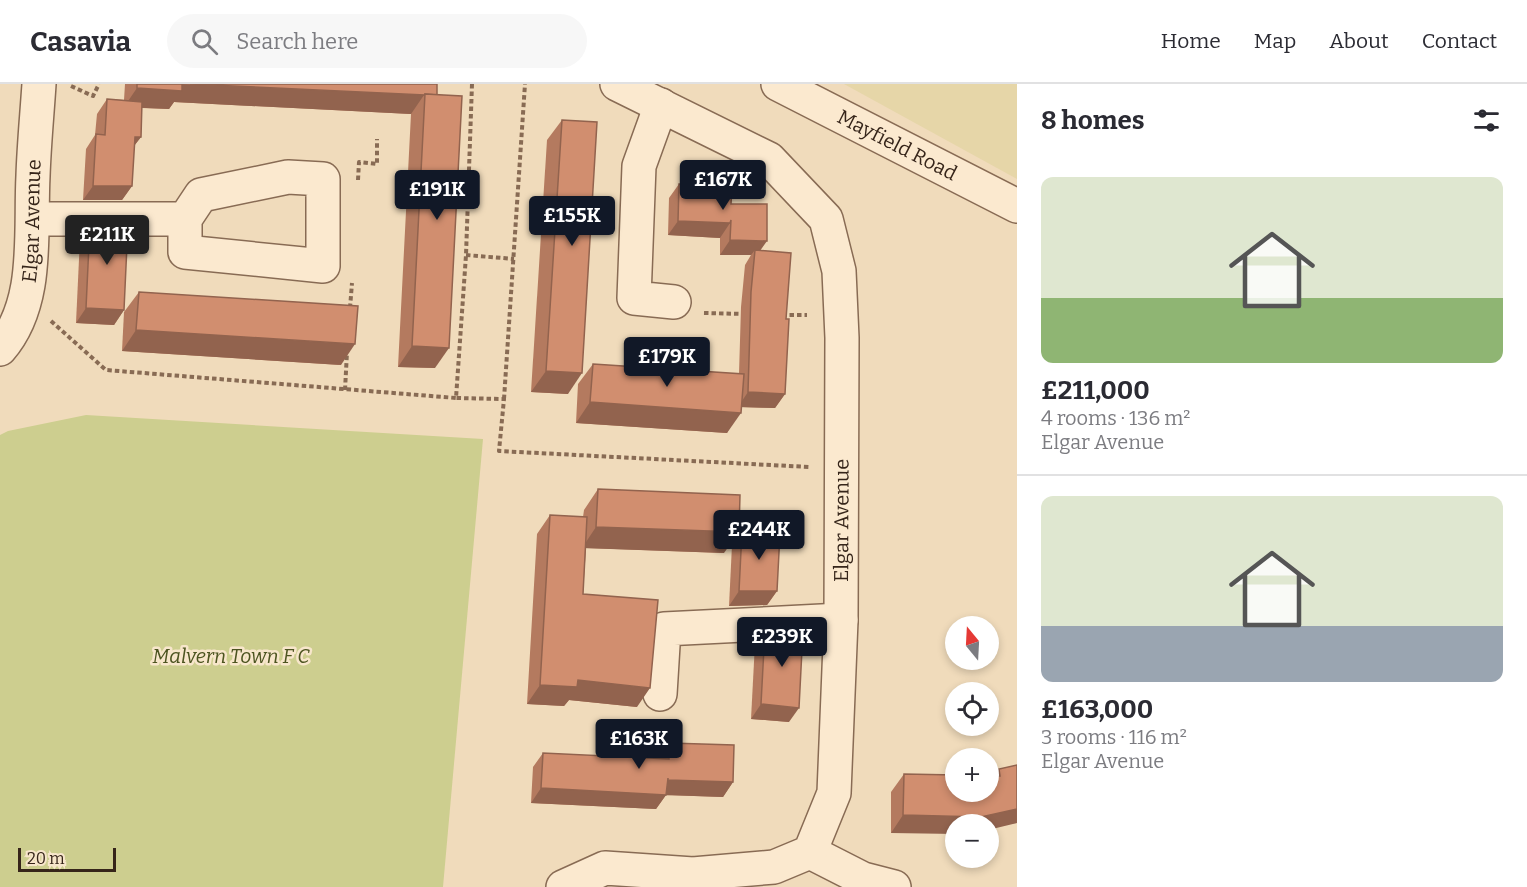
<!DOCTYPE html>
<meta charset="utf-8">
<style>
body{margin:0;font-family:Bitter,serif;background:#f7f7f7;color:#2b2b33;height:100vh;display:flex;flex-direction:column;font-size:22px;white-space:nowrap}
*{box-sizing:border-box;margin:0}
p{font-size:20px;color:#7c7c81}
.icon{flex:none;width:33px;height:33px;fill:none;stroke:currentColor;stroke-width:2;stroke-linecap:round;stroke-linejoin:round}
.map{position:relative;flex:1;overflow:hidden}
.side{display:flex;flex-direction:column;background:#fff;width:510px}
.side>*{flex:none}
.needle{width:39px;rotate:342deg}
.fabs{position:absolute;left:945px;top:532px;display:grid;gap:12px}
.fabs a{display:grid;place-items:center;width:54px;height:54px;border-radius:50%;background:#fff;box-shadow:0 3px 9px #0003;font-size:30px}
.scale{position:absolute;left:18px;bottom:15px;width:98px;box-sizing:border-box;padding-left:6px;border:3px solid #36251a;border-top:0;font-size:16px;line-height:21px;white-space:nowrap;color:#36251a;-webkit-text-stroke:4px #f7e6cb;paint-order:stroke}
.price{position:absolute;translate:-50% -51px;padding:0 14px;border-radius:6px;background:#111827;color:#fff;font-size:20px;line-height:39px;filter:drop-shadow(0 2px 3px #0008)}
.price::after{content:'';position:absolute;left:50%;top:36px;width:18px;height:14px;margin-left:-9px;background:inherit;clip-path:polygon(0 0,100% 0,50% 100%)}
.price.on{background:#222;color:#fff}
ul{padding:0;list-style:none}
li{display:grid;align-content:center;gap:12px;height:318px;padding:0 24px}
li+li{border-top:2px solid #e1e1e2}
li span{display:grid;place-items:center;height:186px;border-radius:12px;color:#555}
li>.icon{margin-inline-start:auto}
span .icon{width:108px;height:108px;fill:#fffc;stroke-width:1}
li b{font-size:26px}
h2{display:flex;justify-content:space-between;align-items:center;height:72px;padding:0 24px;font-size:26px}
header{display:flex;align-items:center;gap:36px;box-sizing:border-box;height:84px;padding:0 30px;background:#fff;border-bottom:2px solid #e1e1e2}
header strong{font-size:28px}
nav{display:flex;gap:33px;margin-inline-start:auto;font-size:21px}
.search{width:420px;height:54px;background:#f7f7f7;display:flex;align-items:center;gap:15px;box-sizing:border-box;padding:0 21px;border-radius:33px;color:#7c7c81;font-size:22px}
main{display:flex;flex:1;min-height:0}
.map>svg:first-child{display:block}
.farmland{fill:#e6d6a8}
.green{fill:#cdce8f}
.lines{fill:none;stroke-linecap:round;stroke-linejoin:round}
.minor-casing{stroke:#886b54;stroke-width:36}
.path{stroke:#886b54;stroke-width:4;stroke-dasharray:4.5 3;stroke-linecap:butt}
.minor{stroke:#fbe9cf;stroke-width:33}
.wall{fill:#b47a5f}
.shaded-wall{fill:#92634e}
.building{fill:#d18e6f;stroke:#92634e;stroke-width:1.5}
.labels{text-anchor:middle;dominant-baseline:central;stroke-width:5;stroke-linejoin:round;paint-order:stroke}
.street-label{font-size:20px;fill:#36251a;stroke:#f7e6cb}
.park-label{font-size:20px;font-style:italic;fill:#4c5420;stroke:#f7e6cb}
</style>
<header>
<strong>Casavia</strong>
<div class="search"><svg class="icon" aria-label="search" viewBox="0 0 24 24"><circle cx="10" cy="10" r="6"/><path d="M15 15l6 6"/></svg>Search here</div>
<nav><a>Home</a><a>Map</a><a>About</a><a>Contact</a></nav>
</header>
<main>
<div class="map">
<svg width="1017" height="803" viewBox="0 0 1017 803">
<rect width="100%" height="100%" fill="#f0dbbb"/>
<polygon class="farmland" points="844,0 1017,0 1017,95"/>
<polygon class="green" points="86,331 483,355 443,803 0,803 0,351 8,347"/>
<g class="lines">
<g class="minor-casing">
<g id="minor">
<path id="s1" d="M778,0l239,122"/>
<polyline points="661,21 639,82 634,214 674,218"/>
<polyline points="33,135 185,135 185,168 323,182 323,95 288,93 201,111 185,135"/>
<path id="s2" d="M0,265c40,-46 30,-116 33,-173 1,-31 4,-61 6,-92"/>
<polyline points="660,610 664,545 841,536"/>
<polyline points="810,768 863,795 894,803"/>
<path id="s3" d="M563,803l42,-19 88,6 81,-7 36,-15 24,-59 7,-173 1,-282 -3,-67 -13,-52 -57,-60 -152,-75"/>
</g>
</g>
<g class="path">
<polyline points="472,0 466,171 456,314 504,315 499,367 809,383"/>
<polyline points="71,2 93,12 99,0"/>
<polyline points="358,96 359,78 377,80 377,55"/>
<polyline points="466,171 514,175"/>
<polyline points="350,224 352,199"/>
<polyline points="704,229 744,230"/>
<polyline points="782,231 807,231"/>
<polyline points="51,237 106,286 456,314"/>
<polyline points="345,306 347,268"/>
<polyline points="504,315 525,0"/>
</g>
<use href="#minor" class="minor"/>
</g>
<g class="wall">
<polygon points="125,0 437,0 435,284 398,283 411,30 174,18 169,25 142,24 141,53 134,62 132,102 122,116 83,116 86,65 95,51 97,30 107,15 124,16"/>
<polygon points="562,36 568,310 531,308 547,56"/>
<polygon points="679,100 731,120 761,167 786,235 785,310 775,324 741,323 727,349 576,339 578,300 593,280 739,290 741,223 745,181 751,171 720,171 720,154 668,151 669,114"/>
<polygon points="90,139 124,226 114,241 76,239 80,154"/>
<polygon points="139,208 341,281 122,267 124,228"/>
<polygon points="598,405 724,469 586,464 583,510 637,623 569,616 564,622 527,620 537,450 550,431 583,433 584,426"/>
<polygon points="742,447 777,507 767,521 729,522 732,461"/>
<polygon points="765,545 789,638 751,635 755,559"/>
<polygon points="669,659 733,698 723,713 666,711 656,725 531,719 533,683 543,669 659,675"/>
<polygon points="999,685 1017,739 891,749 891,708 904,690 994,692"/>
</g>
<g class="shaded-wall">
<polygon points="182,0 424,11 411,30 174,18 169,25 124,23 137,4"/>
<polygon points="135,53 141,53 130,67"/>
<polygon points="93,102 132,102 122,116 83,116"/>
<polygon points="678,137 730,139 720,154 668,151"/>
<polygon points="730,156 767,157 757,171 755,166 751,171 720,171"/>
<polygon points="86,224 124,226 114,241 76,239"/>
<polygon points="136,246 355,260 341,281 122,267"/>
<polygon points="412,262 449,264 435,284 398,283"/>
<polygon points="546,287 582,289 568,310 531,308"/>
<polygon points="748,308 785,310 775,324 738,323"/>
<polygon points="590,318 741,329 727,349 576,339"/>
<polygon points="596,443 739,448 724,469 582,464"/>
<polygon points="739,507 777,507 767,521 729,522"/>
<polygon points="578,596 650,604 637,623 569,616 564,622 527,620 540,601"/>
<polygon points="761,620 799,624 789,638 751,635"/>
<polygon points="668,696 733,698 723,713 665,711 666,711 656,725 531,719 541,704"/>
<polygon points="1017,725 1017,739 988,746 988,741 956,741 956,750 891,749 903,731"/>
</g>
<g class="building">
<polygon points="137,0 182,0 182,7 137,4"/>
<polygon points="190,0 437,0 437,11 425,10 425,11"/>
<polygon points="425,10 462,12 449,264 412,262"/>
<polygon points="107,15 142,18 141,53 135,53 132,102 93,102 96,50 105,51"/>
<polygon points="562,36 597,38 582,289 546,287"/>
<polygon points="679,100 732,102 731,120 767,120 767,157 730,156 731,136 730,139 678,137"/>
<polygon points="90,139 128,139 124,226 86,224"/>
<polygon points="755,166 791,169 786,235 789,235 785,310 748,308 751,208"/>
<polygon points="139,208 358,222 355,260 136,246"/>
<polygon points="593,280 744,290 741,329 590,318"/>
<polygon points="598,405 740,411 739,448 596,443"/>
<polygon points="550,431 587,433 583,510 658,516 650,604 578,596 577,603 540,601"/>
<polygon points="742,447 780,449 777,507 739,507"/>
<polygon points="765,545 803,546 799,624 761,620"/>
<polygon points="669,659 734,661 733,698 668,696 668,694 666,711 541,704 543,669 669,675"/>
<polygon points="1017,681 1017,725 981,733 903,731 904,690 956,691 956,708 988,708 988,692 1000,692 999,685"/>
</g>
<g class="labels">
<g class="street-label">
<text stroke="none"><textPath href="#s1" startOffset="134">Mayfield Road</textPath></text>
<text stroke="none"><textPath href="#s2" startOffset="135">Elgar Avenue</textPath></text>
<text stroke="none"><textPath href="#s3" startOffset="591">Elgar Avenue</textPath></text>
</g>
<g class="park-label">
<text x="231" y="572">Malvern Town F C</text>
</g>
</g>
</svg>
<div class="fabs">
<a><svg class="needle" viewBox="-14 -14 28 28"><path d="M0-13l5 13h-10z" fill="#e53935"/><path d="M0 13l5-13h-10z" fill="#7c7c81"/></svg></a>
<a><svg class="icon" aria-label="locate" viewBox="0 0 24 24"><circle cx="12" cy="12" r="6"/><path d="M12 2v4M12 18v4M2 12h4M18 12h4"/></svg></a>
<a>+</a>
<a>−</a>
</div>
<div class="scale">20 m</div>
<b class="price" style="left:723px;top:127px">£167K</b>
<b class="price" style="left:437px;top:137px">£191K</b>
<b class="price" style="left:572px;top:163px">£155K</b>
<b class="price on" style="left:107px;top:182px">£211K</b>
<b class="price" style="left:667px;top:304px">£179K</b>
<b class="price" style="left:759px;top:477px">£244K</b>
<b class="price" style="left:782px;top:584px">£239K</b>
<b class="price" style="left:639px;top:686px">£163K</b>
</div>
<section class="side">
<h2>8 homes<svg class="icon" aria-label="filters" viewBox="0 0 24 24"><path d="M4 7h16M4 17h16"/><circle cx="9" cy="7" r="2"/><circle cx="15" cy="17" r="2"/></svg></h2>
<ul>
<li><span style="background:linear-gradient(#dfe7d0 65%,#8fb573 0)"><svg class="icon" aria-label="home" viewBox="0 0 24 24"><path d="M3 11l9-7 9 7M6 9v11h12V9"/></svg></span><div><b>£211,000</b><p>4 rooms · 136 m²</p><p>Elgar Avenue</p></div></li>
<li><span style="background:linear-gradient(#dfe7d0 70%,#9aa5b1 0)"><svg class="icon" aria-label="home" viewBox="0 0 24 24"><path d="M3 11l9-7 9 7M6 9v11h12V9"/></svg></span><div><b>£163,000</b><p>3 rooms · 116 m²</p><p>Elgar Avenue</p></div></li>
</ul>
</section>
</main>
